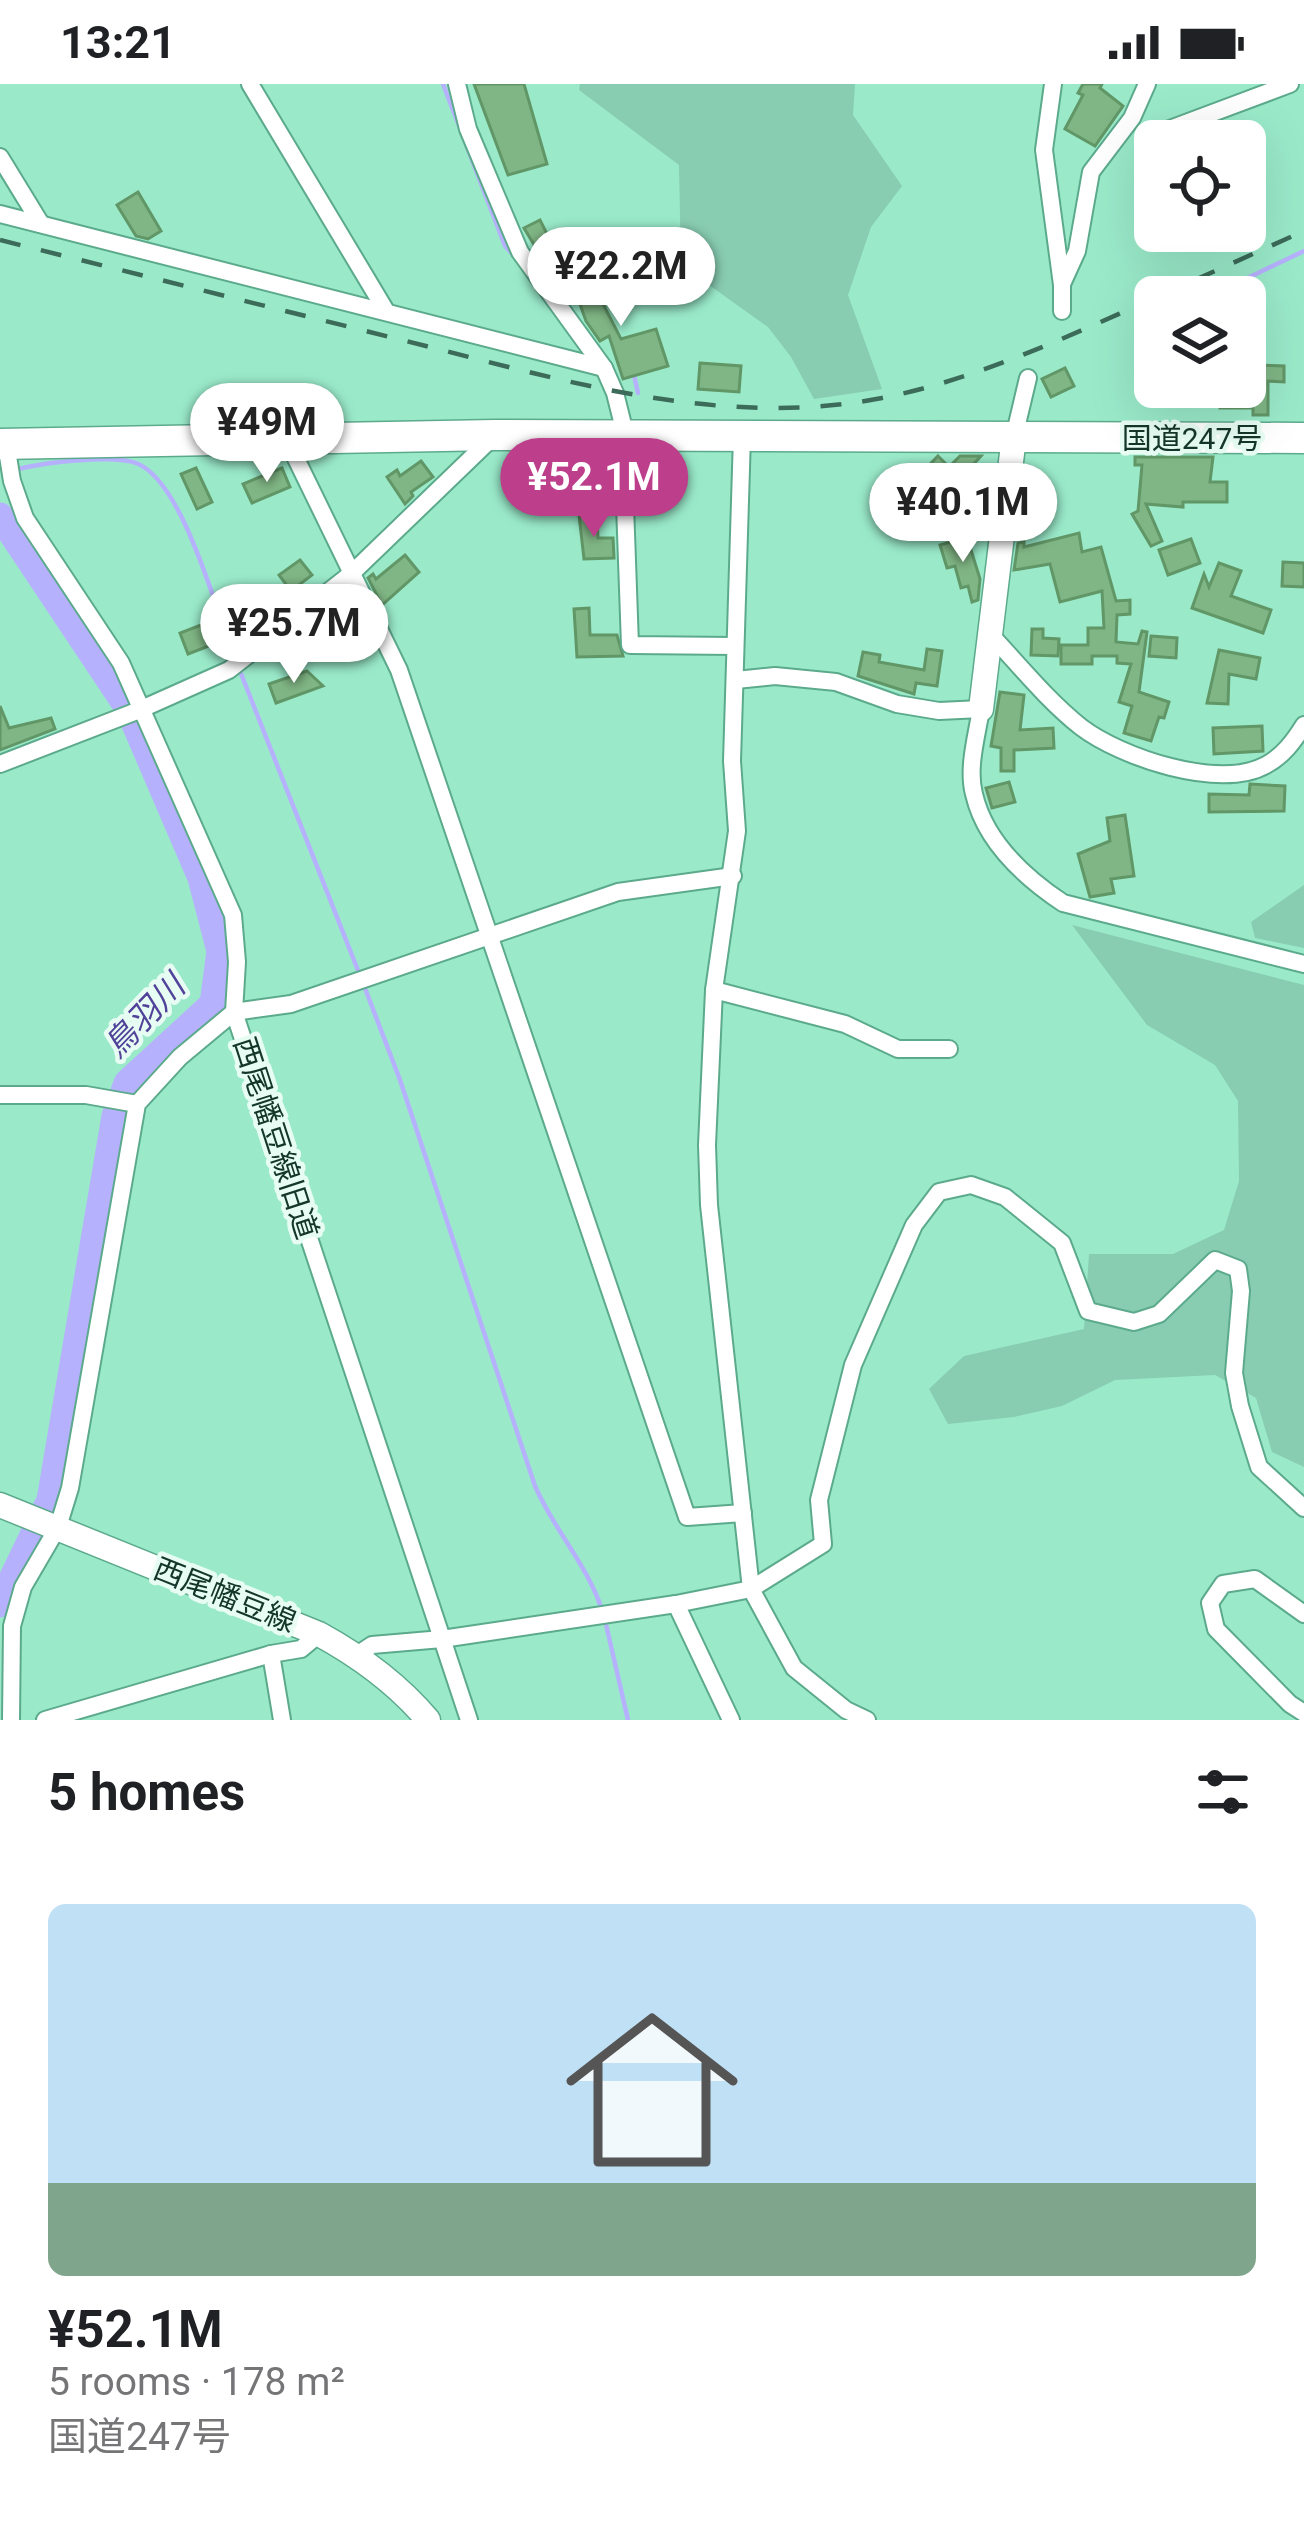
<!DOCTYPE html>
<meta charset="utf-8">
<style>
body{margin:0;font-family:Roboto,"Noto Sans JP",sans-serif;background:#f2f2f2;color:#202124;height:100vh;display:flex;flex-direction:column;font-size:45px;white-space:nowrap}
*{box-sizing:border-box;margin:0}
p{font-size:39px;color:#757577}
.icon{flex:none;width:66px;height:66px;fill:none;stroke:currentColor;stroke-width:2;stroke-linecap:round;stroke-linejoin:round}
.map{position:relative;height:1636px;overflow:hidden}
.details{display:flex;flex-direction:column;background:#fff;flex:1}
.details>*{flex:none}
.tools{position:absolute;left:1134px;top:36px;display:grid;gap:24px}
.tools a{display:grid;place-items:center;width:132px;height:132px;border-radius:18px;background:#fff;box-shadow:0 12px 48px #0002;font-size:60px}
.price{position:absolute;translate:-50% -102px;padding:0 27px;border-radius:42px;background:#fff;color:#222;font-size:39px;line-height:78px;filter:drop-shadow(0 3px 6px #0008)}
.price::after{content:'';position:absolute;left:50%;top:72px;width:36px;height:27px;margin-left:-18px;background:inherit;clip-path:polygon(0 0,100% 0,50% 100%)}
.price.selected{background:#bd3e8b;color:#fff}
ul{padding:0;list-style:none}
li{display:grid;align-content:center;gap:24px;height:636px;padding:0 48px}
li span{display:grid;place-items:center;height:372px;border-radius:18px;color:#555}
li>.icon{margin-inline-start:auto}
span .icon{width:216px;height:216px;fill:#fffc;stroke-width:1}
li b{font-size:51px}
h2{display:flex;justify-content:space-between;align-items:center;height:144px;padding:0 48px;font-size:51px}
.status{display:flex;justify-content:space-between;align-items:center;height:84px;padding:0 60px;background:#fff;direction:ltr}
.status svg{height:33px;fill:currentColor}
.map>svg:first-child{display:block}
.green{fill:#88ccb1}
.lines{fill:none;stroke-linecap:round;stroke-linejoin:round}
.stream{stroke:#b6b1fc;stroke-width:4.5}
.river{stroke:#b6b1fc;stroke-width:27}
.building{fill:#80b685;stroke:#619667;stroke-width:3}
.street-casing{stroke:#5caa8c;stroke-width:20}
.secondary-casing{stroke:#5caa8c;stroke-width:27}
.highway-casing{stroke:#5caa8c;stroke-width:33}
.street{stroke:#fff;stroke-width:16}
.secondary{stroke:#fff;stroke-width:24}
.highway{stroke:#fff;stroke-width:30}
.rail{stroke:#3c6b59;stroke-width:4.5;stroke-dasharray:21 21;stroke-linecap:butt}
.labels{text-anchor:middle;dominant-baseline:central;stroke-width:9;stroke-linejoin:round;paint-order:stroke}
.street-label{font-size:30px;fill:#15362a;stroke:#e7fdf3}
.water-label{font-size:33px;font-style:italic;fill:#52439a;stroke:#e7fdf3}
</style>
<div class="status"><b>13:21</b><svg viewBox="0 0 49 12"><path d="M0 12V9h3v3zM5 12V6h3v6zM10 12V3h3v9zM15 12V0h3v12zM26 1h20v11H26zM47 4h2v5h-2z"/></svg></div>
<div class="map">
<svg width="1304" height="1636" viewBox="0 0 1304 1636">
<rect width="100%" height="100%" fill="#9aeaca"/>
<g class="green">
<polygon points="580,0 855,0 853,31 902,102 871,143 848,211 882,305 814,315 791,273 768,243 681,181 679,81 579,6"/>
<polygon points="1304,801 1304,864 1255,854 1251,838"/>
<polygon points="1072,841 1304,901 1304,1383 1272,1368 1256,1314 1215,1291 1115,1296 1062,1322 1014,1333 948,1340 929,1305 964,1272 1084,1245 1089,1170 1173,1170 1224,1146 1239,1097 1238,1017 1215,981 1147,941"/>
</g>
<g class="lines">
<g class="stream">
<polyline points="443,0 461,47"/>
<polyline points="467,63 505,162 515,173"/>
<polyline points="552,200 582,215"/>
<polyline points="1208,213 1304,167"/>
<polyline points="634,291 638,309"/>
<path d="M15,386c25,-7 97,-16 121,-7 48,18 80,150 100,197"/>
<polyline points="240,587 359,889"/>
<path d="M363,899l37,97 135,406c19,44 52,78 67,124"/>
<polyline points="605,1536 628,1636"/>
</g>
<polyline class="river" points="0,432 128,624 201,794 220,867 213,920 127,999 115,1032 50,1416 0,1520"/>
</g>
<g class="building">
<polygon points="474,0 524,0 547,80 508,91"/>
<polygon points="1083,0 1102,0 1100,4 1123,22 1095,62 1065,45 1083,11 1078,9"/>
<polygon points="138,108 161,147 148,155 136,152 117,121"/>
<polygon points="540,136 557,170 591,153 599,170 570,185 568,180 551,189 524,144"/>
<polygon points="622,187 632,207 603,220 621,255 656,245 668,282 623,295 609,252 600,257 586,237 576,209"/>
<polygon points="700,279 741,282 739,308 698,305"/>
<polygon points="1256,281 1284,282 1284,298 1268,297 1268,331 1253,331 1253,324 1220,324 1220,303 1256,301"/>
<polygon points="1065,284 1074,302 1051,313 1042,295"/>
<polygon points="938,372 949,383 960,372 981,372 943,413 911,432 882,398 899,385 911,400"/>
<polygon points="1135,373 1213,373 1210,398 1227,398 1227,418 1183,418 1183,423 1146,420 1162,457 1151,462 1132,430 1138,427 1142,381 1135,381"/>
<polygon points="421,377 433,393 411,408 413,412 405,420 387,393 397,386 400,392"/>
<polygon points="196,384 212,418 197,425 181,390"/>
<polygon points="282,384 290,403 252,419 243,400"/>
<polygon points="597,430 598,454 613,454 614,474 584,475 579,431"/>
<polygon points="1079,449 1082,468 1101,463 1116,517 1130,516 1130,530 1117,531 1116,558 1138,560 1142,547 1147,548 1139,608 1169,618 1164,634 1159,633 1151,657 1124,649 1132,622 1119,618 1131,580 1117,579 1117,572 1092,572 1092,580 1061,580 1061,561 1088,561 1088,544 1104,544 1102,507 1060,518 1050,480 1014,486 1018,459 1024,458 1024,463"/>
<polygon points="967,453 980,495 978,516 972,518 968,502 961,504 955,482 947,484 940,461"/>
<polygon points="1191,455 1200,479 1168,491 1159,466"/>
<polygon points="405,471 419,488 382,521 368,494 373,490 376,495"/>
<polygon points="300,476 312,491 291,507 279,491"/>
<polygon points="1283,478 1304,479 1304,503 1282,502"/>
<polygon points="1219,479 1241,487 1231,512 1271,526 1263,549 1192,524 1204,490 1209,503"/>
<polygon points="348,510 358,530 329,547 319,531"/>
<polygon points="589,524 590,551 617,551 623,572 577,573 574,525"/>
<polygon points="214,536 222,557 188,570 180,549"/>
<polygon points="1032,545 1043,545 1043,554 1059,555 1058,572 1031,571"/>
<polygon points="1151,552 1177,554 1176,574 1149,572"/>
<polygon points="927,565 942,567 937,602 916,599 914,610 858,592 863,568 880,571 879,578 924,586"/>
<polygon points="1219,566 1260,574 1256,595 1229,590 1228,620 1207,619"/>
<polygon points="307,587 323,602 276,619 269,600"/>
<polygon points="1000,608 1024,611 1020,646 1053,644 1054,664 1014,666 1014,687 1001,687 1001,664 991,662"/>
<polygon points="0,622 9,644 51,634 55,645 0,666"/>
<polygon points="1262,642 1263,667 1214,670 1213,644"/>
<polygon points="1009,698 1015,718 992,724 986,704"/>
<polygon points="1250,700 1285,702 1284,727 1209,728 1209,710 1249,711"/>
<polygon points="1125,731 1134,792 1111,795 1114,809 1090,813 1078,770 1110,757 1107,734"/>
</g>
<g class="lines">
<g class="street-casing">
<g id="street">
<polyline points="250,0 386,227"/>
<polyline points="457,0 468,45 520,168 604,284 615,309 622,337 630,561 735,562"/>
<polyline points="1053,0 1044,66 1062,201 1062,227"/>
<polyline points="1159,49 1290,0"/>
<polyline points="0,73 41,140"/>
<polyline points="0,130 604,284"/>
<polyline points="1062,200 1077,167 1091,88 1132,34 1147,0"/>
<polyline points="742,352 732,677 737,747 714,906 707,1061 709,1121 751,1505 794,1584 846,1626 867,1636"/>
<polyline points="1014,353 1028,294"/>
<polyline points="286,354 399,586 687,1433 743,1429"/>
<polyline points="6,360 12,397 25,434 121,579 233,831 237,878 234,928 469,1636"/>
<path d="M990,550c29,31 58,67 91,93 39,30 139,64 185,38 17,-9 28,-24 38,-40"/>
<path d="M736,596l39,-4 61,6 61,22 42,7 42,-2c-4,26 -14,59 -7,85 11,48 50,83 89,109l241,61"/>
<polyline points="0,680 137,627 229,586 352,489 492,354"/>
<polyline points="714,906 845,940 898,965 949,965"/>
<polyline points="0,1011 86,1011 137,1020"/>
<polyline points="676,1520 731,1636"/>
<polyline points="1304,1530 1255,1495 1223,1500 1210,1519 1216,1545 1290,1620 1304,1629"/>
<polyline points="271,1570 282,1636"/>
<polyline points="357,1571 372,1561 442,1555 676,1520 751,1505 823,1460 819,1416 853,1281 914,1141 939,1108 971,1101 1005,1113 1062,1159 1088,1227 1134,1238 1159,1230 1215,1176 1238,1185 1241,1207 1234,1289 1240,1322 1259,1383 1304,1424"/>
<polyline points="11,1636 12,1542 23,1503 58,1443 70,1404 137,1020 180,973 234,928 291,920 618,808 733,792"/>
<polyline points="45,1636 271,1570 301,1565 319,1550"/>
</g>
</g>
<g class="secondary-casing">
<g id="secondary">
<polyline points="981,625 1014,353"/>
<path d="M0,1421l319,129c42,23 78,49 109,86"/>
</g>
</g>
<g class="highway-casing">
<polyline id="highway" points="0,360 495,351 1304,354"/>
</g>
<use href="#street" class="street"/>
<use href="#secondary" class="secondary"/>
<use href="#highway" class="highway"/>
<g class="rail">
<path d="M0,156c133,33 265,66 398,99 158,39 319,91 484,59 96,-19 184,-61 273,-100"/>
<polyline points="1157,213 1304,147"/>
</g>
</g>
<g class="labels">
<g class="street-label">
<text x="1192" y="354">国道247号</text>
<text transform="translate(276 1054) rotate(72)">西尾幡豆線旧道</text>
<text transform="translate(225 1511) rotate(22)">西尾幡豆線</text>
</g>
<g class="water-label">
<text transform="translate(144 932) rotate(-46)">鳥羽川</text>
</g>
</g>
</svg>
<div class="tools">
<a><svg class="icon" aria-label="locate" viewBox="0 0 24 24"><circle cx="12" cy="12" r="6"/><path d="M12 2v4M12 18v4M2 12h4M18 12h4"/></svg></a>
<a><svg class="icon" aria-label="layers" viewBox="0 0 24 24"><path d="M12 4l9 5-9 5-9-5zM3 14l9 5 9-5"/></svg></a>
</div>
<b class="price" style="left:621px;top:245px">¥22.2M</b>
<b class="price" style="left:267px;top:401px">¥49M</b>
<b class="price selected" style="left:594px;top:456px">¥52.1M</b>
<b class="price" style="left:963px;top:481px">¥40.1M</b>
<b class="price" style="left:294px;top:602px">¥25.7M</b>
</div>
<section class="details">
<h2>5 homes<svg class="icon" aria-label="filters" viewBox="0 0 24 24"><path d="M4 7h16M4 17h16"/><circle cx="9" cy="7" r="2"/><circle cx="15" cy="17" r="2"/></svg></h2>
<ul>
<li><span style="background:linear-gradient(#bfe0f5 75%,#7fa58c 0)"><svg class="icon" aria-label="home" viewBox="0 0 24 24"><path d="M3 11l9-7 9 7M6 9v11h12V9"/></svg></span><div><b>¥52.1M</b><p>5 rooms · 178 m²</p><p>国道247号</p></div></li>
</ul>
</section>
